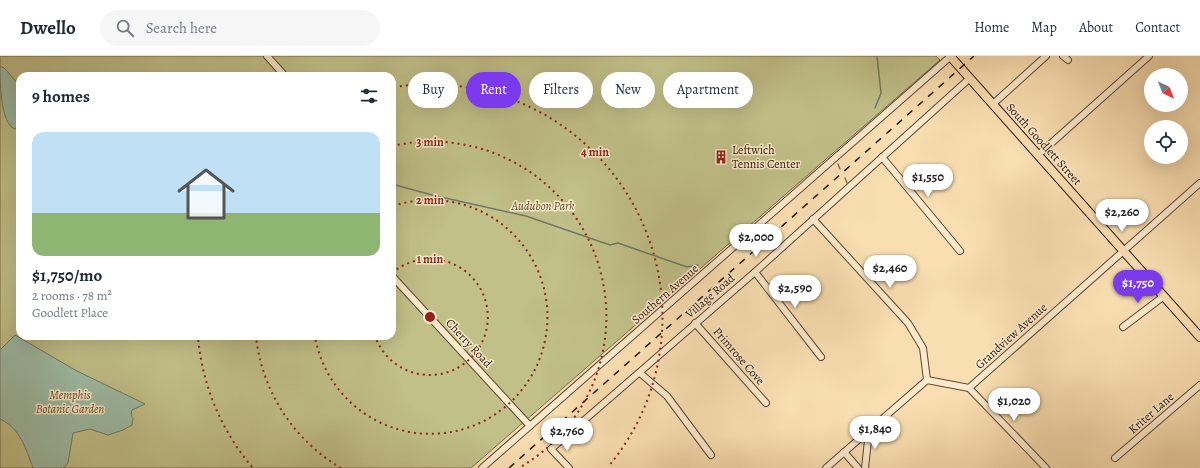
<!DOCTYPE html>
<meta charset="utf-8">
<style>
body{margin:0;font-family:Alegreya,serif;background:#f6f6f7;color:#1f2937;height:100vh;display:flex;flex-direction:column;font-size:15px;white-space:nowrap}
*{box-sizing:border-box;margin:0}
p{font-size:13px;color:#747a83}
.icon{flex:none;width:22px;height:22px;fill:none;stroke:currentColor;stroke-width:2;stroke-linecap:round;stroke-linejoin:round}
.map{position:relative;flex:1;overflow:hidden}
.sheet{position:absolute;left:16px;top:16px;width:380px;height:268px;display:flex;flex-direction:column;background:#fff;border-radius:12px;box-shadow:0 4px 16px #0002}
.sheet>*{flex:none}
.banner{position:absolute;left:408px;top:16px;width:380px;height:36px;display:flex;gap:8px}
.needle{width:26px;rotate:137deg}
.fabs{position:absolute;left:1144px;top:12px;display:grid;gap:8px}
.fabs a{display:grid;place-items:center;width:44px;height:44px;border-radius:50%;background:#fff;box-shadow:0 4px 16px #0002;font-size:20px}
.price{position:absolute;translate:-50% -34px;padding:0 9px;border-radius:14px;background:#fff;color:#222;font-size:13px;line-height:26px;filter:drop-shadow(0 1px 2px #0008)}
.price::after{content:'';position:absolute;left:50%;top:24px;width:12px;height:9px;margin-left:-6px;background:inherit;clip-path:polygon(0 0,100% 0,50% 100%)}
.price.selected{background:#7c3aed;color:#fff}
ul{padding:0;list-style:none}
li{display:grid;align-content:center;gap:8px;height:212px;padding:0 16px}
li+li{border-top:1px solid #e0e1e3}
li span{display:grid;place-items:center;height:124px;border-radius:12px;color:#555}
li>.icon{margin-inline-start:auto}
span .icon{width:72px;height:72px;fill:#fffc;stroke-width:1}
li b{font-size:17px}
h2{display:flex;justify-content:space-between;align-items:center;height:48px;padding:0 16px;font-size:17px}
.tag{padding:0 14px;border-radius:18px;background:#fff;box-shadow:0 4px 16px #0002;font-size:14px;line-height:36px}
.tag.selected{background:#7c3aed;color:#fff}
header{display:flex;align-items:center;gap:24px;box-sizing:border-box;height:56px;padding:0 20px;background:#fff;border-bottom:1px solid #e0e1e3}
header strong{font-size:19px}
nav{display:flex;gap:22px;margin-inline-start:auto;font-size:14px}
.search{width:280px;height:36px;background:#f6f6f7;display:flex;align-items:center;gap:10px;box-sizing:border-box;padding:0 14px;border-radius:22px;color:#747a83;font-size:15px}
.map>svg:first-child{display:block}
.green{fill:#c1c089;stroke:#776a47;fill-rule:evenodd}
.water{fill:#9ebda7;stroke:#717966}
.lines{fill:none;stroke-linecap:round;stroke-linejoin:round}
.stream{stroke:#717966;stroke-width:1.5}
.minor-casing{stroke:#604630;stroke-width:8}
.major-casing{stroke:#2d1305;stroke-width:10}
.minor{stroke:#fbeacc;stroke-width:6}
.major{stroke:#f9deb1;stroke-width:8}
.rail{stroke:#2d1305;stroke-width:1.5;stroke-dasharray:7 7;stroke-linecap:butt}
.ring{fill:none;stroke:#8f2418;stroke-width:2;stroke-dasharray:2 4}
.labels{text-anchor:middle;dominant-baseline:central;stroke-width:3;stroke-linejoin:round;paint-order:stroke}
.street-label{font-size:12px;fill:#2d1305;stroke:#fbeacc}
.poi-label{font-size:12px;fill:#2d1305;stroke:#fbeacc;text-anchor:start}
.park-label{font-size:12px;font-style:italic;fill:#615033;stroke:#fbeacc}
.centre{fill:#8f2418;stroke:#fbeacc;stroke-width:2}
.ring-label{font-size:12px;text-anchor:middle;font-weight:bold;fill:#8f2418;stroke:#fbeacc;stroke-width:3;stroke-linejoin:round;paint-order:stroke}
</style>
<header>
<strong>Dwello</strong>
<div class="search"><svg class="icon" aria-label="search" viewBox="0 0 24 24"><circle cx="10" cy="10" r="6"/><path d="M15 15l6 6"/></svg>Search here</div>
<nav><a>Home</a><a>Map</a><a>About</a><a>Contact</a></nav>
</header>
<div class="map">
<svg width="1200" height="412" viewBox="0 0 1200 412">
<rect width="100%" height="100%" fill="#f9deb1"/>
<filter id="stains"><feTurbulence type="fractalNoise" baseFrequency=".005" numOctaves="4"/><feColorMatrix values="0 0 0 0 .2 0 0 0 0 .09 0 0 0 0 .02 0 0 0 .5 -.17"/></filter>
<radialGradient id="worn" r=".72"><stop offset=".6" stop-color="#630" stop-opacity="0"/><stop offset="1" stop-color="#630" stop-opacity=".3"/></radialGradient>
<path class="green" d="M0,0h936l4,4 -469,408h-471zM20,20h372v260h-372z"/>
<g class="water">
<path d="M0,10c9,3 11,14 20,18v45c-20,5 -20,-49 -20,-63z"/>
<path d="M15,279l62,36 68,33 -13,6 -1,5 2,3 -1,7 -9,5 -15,5 -18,-6 -17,4 -5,30 -5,5h-30c-7,-19 -13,-40 -33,-49v-69z"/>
</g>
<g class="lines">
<g class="stream">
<polyline points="875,52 881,37 877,0"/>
<polyline points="838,108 840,113"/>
<polyline points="845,122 847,127"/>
<polyline points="392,128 432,139 526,160 610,189 618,187 687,211 698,209"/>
</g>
<g class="minor-casing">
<g id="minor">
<polyline points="267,0 285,20"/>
<polyline points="1063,0 1068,4"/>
<polyline points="993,48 1046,0"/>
<polyline points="1038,99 1149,0"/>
<polyline points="882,101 960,195"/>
<polyline points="813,163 908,267 923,292 927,324"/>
<polyline points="755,216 821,301"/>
<polyline points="392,220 530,370"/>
<polyline points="695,267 766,347"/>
<polyline points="1123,271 1164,240"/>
<polyline points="640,317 667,340 711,399"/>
<polyline points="969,332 1046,412"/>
<polyline points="844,396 858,412"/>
<polyline points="1115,402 1200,329"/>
<polyline points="482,412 951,0"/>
<polyline points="569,412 551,393 755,216 970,22"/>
<polyline points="826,412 927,324 969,332 1200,127"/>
<polyline points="865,412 869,375"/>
</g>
</g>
<g class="major-casing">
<polyline id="major" points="950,0 1200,281"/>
</g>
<use href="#minor" class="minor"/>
<use href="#major" class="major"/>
<polyline class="rail" points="509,412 974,0"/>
</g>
<g class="ring">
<path d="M392 217A58 58 0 1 1 375 280"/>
<path d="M393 150A117 117 0 1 1 315 280"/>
<path d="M341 412A175 175 0 0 1 256 281M392 90A175 175 0 0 1 519 412"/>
<path d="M252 411A233 233 0 0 1 198 281M394 31A233 233 0 0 1 608 411"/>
</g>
<defs>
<g id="building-bare" transform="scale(1.08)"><path d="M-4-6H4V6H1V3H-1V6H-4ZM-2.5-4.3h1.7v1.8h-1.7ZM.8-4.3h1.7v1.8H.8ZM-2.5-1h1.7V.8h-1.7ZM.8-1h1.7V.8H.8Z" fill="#8f2418" stroke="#fbeacc" stroke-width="2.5" paint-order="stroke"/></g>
</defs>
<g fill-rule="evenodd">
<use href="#building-bare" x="721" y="101"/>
</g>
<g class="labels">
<g class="street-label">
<text transform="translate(1044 88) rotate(48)">South Goodlett Street</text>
<text transform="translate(665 238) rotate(-41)">Southern Avenue</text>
<text transform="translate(710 240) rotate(-41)">Village Road</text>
<text transform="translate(1011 280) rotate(-42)">Grandview Avenue</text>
<text transform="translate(469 287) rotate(47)">Cherry Road</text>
<text transform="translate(739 300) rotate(49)">Primrose Cove</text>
<text transform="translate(1151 357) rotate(-41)">Kriter Lane</text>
</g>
<g class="poi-label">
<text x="732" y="94">Leftwich<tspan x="732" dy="14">Tennis Center</tspan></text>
</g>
<g class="park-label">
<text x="543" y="150">Audubon Park</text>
<text x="70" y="339">Memphis<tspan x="70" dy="14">Botanic Garden</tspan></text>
</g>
</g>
<circle cx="430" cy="261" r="6" class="centre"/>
<g class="ring-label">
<text x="430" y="90">3 min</text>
<text x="595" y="100">4 min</text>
<text x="430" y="148">2 min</text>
<text x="430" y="207">1 min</text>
</g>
<rect width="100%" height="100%" filter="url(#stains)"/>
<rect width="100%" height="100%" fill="url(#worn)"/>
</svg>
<div class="fabs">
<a><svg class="needle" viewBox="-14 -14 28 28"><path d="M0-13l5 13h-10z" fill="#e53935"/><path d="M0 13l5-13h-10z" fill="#747a83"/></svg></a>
<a><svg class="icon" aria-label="locate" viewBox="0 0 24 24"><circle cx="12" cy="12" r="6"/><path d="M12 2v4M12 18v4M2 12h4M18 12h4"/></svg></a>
</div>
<b class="price" style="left:928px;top:142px">$1,550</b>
<b class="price" style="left:1122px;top:177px">$2,260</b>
<b class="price" style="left:756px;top:202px">$2,000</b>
<b class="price" style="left:890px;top:233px">$2,460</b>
<b class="price selected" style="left:1138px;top:248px">$1,750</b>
<b class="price" style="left:795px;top:253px">$2,590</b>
<b class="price" style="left:1014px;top:366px">$1,020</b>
<b class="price" style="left:875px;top:394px">$1,840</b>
<b class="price" style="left:567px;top:396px">$2,760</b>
<div class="banner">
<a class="tag">Buy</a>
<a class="tag selected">Rent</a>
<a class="tag">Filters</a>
<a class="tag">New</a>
<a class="tag">Apartment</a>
</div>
<section class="sheet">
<h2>9 homes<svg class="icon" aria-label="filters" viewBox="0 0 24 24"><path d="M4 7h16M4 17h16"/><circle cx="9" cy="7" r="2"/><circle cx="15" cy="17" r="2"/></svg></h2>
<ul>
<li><span style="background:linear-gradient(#bfe0f5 65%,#8fb573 0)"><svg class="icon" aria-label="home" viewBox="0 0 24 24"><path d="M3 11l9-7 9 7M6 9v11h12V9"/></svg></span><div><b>$1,750/mo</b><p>2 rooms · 78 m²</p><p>Goodlett Place</p></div></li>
</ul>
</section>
</div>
